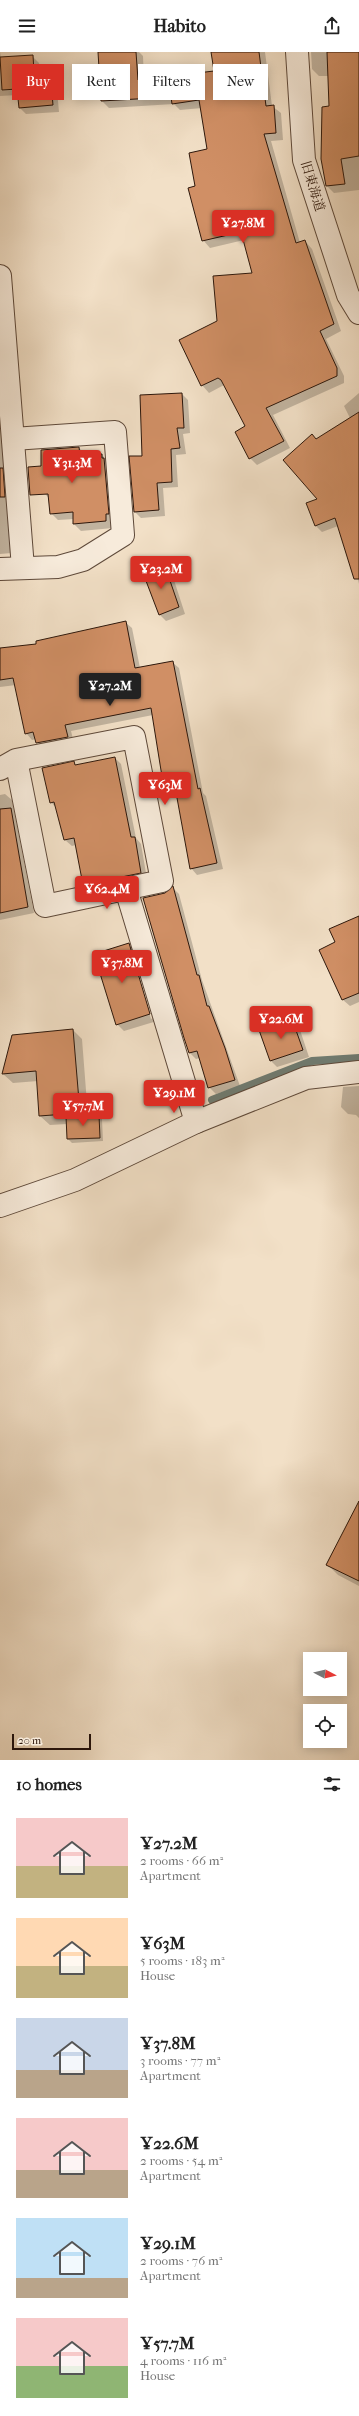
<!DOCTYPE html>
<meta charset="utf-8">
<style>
body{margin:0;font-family:"IM FELL French Canon","Noto Serif JP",serif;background:#f2f2f2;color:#222;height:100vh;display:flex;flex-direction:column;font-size:15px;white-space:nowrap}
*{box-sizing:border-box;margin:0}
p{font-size:13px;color:#767676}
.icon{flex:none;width:22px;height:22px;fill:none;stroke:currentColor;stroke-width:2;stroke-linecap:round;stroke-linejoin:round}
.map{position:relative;height:1708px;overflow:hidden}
.details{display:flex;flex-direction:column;background:#fff;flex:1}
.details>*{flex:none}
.guide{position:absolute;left:12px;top:12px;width:335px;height:36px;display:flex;gap:8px}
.needle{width:26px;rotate:97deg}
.controls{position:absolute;left:303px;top:1600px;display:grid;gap:8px}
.controls a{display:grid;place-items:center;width:44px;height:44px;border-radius:0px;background:#fff;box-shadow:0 2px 10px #0003;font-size:20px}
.scale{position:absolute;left:12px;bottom:10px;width:79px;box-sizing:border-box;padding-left:4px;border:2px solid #2d170b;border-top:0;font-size:11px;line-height:14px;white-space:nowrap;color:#2d170b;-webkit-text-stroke:3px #f7ebdb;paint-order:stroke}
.price{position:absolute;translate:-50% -34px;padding:0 9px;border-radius:4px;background:#d93025;color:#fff;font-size:13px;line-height:26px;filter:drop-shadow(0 1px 2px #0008)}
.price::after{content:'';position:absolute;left:50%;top:24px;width:12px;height:9px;margin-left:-6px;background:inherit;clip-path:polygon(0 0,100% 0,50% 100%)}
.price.current{background:#222;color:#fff}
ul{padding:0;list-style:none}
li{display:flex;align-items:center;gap:12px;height:100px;padding:0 16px}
li span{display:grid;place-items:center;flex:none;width:112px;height:80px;border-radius:0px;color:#555}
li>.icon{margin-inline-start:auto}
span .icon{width:48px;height:48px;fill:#fffc;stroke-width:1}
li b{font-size:17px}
h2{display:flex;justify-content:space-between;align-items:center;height:48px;padding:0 16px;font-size:17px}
.tag{padding:0 14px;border-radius:0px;background:#fff;box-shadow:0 2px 10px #0003;font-size:14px;line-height:36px}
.tag.current{background:#d93025;color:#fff}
header{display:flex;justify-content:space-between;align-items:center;height:52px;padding:0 16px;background:#fff;font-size:18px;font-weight:800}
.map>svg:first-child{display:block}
.shadow{fill:#0003;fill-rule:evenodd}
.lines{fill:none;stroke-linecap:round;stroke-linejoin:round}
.stream{stroke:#6f7b71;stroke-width:8}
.building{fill:#d08f65;stroke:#2d170b}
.minor-casing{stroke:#5e493a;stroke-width:24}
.minor{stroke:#f7ebdb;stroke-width:22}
.labels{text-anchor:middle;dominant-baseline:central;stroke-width:3.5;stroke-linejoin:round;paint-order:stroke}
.street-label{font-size:13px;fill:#2d170b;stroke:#f7ebdb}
</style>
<header><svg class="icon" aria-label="menu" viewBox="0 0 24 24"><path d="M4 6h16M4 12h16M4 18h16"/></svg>Habito<svg class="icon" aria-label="share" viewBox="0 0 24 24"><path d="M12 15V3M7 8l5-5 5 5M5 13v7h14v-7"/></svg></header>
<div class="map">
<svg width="359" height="1708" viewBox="0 0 359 1708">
<rect width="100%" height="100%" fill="#f2e0c7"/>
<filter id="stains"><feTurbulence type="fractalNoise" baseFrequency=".005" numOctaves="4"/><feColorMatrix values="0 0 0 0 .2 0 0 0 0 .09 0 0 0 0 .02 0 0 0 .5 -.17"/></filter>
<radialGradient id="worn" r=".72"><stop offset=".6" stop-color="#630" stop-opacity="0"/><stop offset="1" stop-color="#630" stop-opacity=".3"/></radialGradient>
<g class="shadow">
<polygon points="0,0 1,6 32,4 39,11 40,21 50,21 56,27 59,60 26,62 20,56 18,43 0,44"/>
<polygon points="99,0 139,0 143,4 144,28 215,20 212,0 265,0 272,54 281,61 283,88 271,89 300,191 305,189 312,197 341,279 326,287 344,324 344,331 273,363 290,396 257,413 250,406 246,375 224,333 209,341 202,333 219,269 254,222 244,188 210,196 203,188 196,135 209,98 202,56 180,58 174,52 109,56 102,49"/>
<polygon points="311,0 359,0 359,138 334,141 327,134 331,81 329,24 319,24 312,17"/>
<polygon points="359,341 359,532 354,510 338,474 322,480 315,473 319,447 317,388 350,366 344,354"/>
<polygon points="182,342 188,348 190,381 183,382 186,402 176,403 178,435 163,436 165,464 141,466 135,460 143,405"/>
<polygon points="0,377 4,381 12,501 0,502"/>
<polygon points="79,396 86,403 102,403 109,410 113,476 81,479 74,472 74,467 58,468 51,461 50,447 44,441"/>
<polygon points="165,515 172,522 185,562 166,569 159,562"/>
<polygon points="125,570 132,576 140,616 172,610 179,616 203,741 206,744 223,817 197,823 191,816 177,742 171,743 165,737 153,663 71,679 74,691 43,697 36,687 32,688 26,681 16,633 0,635 0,597 38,592"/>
<polygon points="115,706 121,712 136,786 141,792 147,827 90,839 84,833 76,793 72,794 65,788 57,757 51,750 73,711 77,714"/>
<polygon points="5,742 12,748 34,861 0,868 0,743"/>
<polygon points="173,836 179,842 202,928 240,1034 216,1042 209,1035 200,1006 196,1007 190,1001 185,985 165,842"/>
<polygon points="359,865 359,950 350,954 343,948 336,891"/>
<path d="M129,892l7,7 21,70 -33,10 -7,-7zM130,899h3l20,67 -2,1z"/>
<polygon points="292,968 299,975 309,1005 277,1015 270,1008"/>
<polygon points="73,978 82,987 88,1064 98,1064 102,1067 103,1089 72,1091 68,1087 67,1072 50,1073 40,1064 38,1029 13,1031 3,1022 13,984"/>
<polygon points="359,1034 359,1066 356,1063 348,1062 341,1055 343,1035"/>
<polygon points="359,1451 359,1534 338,1523 328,1513"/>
</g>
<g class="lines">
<polyline class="stream" points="212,1048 312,1009 359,1006"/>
</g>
<g class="building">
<polygon points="98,0 136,0 138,28 214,19 211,0 259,0 266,54 274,53 276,81 264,82 296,191 305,188 334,272 320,279 337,316 337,324 266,356 284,389 249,407 235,380 245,374 221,328 218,326 201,334 179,288 217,269 213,224 252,221 241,180 202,189 188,136 195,134 189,101 207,97 199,48 172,52 171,45 101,49"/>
<polygon points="327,0 359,0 359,104 341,107 345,132 326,134 321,107 322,55 329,54"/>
<polygon points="33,3 34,21 50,20 53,53 19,56 17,37 2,38 0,5"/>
<polygon points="182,341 184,376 177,376 180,396 171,397 172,430 157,431 159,458 134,460 129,404 142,404 140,343"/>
<polygon points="359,360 359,527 354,527 335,466 315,474 306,451 317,447 283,408 312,382 316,387"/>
<polygon points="79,395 80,403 102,402 102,406 104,406 109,462 106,462 106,469 73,472 73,460 50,462 48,442 30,443 28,415 41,414 41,398"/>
<polygon points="0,416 3,416 5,445 0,445"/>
<polygon points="165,514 179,555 159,563 143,521"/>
<polygon points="126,569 135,616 173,609 198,737 200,736 217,811 190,817 175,735 164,737 151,656 65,673 68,685 36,691 33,680 25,682 13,626 0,628 0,596 36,592 36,589"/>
<polygon points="115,705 131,785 135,785 141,821 83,833 74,786 64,788 54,750 50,751 42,716 74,709 75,713"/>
<polygon points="11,756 28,855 0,861 0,757"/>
<polygon points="173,834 197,923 199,923 207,954 209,954 225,996 235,1028 208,1036 197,999 189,1001 184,986 143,846 165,841"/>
<polygon points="359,864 359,941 342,948 319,898 335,890 329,877"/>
<polygon points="129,891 150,962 116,973 94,902"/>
<polygon points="292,967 303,998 270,1009 259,978"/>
<polygon points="73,977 80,1061 39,1064 36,1019 2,1022 12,983"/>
<polygon points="99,1063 100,1086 67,1087 66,1064"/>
<polygon points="359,1449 359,1529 326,1513"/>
</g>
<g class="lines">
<g class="minor-casing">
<g id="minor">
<polyline points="297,0 304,108 348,243 359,261"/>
<polyline points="0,224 23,516"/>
<polyline points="0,517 58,515 83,508 123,483 115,380 13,387"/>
<polyline points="0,717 16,708 134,685 162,829 45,854 16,708"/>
<polyline points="126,837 196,1070"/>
<polyline points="0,1154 75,1128 196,1070 306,1026 359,1020"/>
</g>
</g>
<use href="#minor" class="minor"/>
</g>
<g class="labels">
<g class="street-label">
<text transform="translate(313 134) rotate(73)">旧東海道</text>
</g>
</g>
<rect width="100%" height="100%" filter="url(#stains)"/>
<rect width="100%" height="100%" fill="url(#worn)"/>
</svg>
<div class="controls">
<a><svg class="needle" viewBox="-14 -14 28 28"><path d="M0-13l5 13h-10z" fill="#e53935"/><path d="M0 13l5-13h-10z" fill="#767676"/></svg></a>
<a><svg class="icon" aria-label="locate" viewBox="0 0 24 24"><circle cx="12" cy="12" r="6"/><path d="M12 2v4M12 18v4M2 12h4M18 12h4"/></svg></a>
</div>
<div class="scale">20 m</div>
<b class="price" style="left:243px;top:192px">¥27.8M</b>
<b class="price" style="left:72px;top:432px">¥31.3M</b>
<b class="price" style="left:161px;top:538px">¥23.2M</b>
<b class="price current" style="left:110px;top:655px">¥27.2M</b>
<b class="price" style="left:165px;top:754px">¥63M</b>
<b class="price" style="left:107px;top:858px">¥62.4M</b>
<b class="price" style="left:122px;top:932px">¥37.8M</b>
<b class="price" style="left:281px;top:988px">¥22.6M</b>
<b class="price" style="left:174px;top:1062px">¥29.1M</b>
<b class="price" style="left:83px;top:1075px">¥57.7M</b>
<div class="guide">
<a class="tag current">Buy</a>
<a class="tag">Rent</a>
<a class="tag">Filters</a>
<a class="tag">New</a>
</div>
</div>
<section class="details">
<h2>10 homes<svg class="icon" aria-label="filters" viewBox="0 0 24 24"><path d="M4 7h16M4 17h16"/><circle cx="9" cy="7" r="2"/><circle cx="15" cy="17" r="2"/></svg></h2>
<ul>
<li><span style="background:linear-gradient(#f6c9c9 60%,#c2b280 0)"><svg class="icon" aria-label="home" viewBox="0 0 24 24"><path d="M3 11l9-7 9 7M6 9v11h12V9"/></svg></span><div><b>¥27.2M</b><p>2 rooms · 66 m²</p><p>Apartment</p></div></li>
<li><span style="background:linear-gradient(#ffd9b3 60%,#c2b280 0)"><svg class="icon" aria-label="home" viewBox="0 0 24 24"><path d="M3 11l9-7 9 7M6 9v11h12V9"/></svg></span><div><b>¥63M</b><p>5 rooms · 183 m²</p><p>House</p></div></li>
<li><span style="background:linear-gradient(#c9d6e8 65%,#b9a48a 0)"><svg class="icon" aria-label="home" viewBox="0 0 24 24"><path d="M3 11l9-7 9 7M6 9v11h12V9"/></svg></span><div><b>¥37.8M</b><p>3 rooms · 77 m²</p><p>Apartment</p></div></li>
<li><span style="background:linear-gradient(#f6c9c9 65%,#b9a48a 0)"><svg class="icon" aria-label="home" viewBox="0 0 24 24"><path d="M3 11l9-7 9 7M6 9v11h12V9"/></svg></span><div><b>¥22.6M</b><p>2 rooms · 54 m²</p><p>Apartment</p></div></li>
<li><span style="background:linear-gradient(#bfe0f5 75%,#b9a48a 0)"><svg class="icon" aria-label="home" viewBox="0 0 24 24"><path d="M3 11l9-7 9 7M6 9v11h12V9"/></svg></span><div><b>¥29.1M</b><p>2 rooms · 76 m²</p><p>Apartment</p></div></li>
<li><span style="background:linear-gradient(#f6c9c9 60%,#8fb573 0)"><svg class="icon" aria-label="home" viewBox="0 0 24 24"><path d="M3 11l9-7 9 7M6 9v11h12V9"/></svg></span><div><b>¥57.7M</b><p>4 rooms · 116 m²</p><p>House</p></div></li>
</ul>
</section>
